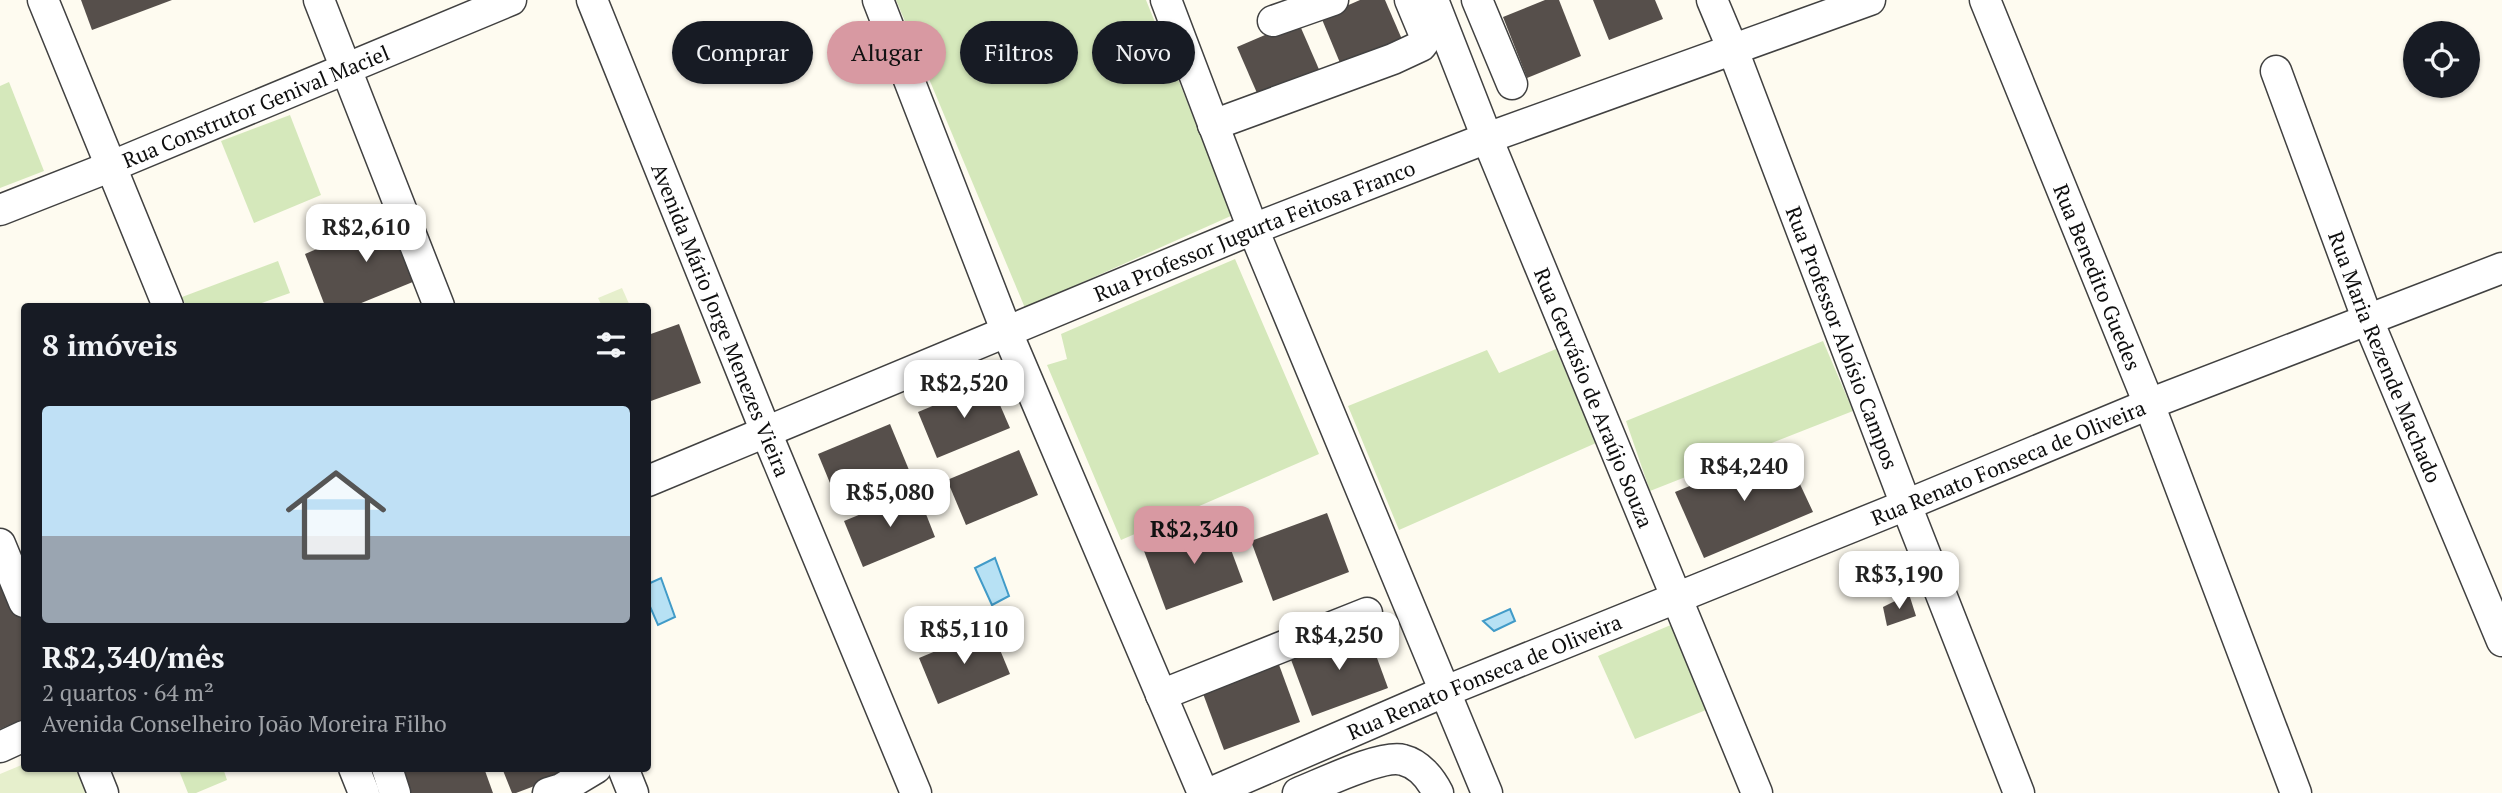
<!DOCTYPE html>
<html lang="pt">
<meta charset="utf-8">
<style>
body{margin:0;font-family:"PT Serif",serif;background:#242831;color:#f1f3f6;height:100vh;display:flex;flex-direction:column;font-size:26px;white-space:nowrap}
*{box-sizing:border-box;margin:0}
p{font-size:23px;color:#9ea1a6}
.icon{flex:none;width:38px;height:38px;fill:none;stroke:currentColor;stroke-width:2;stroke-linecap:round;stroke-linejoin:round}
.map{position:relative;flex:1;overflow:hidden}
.sheet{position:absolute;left:21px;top:303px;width:630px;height:469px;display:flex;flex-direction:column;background:#171b24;border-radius:7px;box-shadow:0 2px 5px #0004}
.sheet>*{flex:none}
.guide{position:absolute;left:672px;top:21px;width:665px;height:63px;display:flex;gap:14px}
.fabs{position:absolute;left:2403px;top:21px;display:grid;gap:14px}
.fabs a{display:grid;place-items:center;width:77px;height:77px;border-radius:50%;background:#171b24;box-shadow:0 2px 5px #0004;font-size:35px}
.price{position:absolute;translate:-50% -60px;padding:0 16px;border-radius:14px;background:#fff;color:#222;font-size:23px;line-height:46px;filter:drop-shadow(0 2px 4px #0008)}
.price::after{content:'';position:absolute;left:50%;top:42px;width:21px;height:16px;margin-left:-10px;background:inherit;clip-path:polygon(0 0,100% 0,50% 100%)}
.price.selected{background:#d899a2;color:#111}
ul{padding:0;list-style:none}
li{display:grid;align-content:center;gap:14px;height:371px;padding:0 21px}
li span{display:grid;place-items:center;height:217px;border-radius:7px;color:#555}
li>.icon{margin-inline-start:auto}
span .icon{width:126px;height:126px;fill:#fffc;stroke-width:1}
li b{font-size:30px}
h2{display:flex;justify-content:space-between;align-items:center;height:84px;padding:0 21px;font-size:30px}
.tag{padding:0 24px;border-radius:32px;background:#171b24;box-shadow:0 2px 5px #0004;font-size:24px;line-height:63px}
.tag.selected{background:#d899a2;color:#111}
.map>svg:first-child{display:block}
.green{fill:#d5e8bb}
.pitch{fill:#e6efcc}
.water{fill:#b7e1f4;stroke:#419bc8;stroke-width:2}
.building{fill:#564f4b}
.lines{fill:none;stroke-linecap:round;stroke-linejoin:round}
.minor-casing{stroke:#414141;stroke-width:33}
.minor{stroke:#fff;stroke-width:30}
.labels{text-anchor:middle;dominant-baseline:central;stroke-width:7;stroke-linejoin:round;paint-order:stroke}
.street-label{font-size:21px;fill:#0e0e0e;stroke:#fff}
</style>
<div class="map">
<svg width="2502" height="793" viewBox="0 0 2502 793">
<rect width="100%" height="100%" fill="#fefbf0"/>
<g class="green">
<polygon points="896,0 1146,0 1233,215 1025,308"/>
<polygon points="9,82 44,171 0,188 0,86"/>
<polygon points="290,115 321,195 254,223 221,141"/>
<polygon points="1235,259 1319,454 1121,540 1047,365 1067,359 1061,334"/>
<polygon points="278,261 290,293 253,306 186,306 182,297"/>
<polygon points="1823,341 1853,411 1650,491 1626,421"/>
<polygon points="1556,349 1596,443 1399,530 1348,406 1487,350 1499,373"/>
<polygon points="1673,624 1706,710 1635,739 1598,656"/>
<polygon points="178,768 223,768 227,780 196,793 188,793"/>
</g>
<g class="pitch">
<polygon points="622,288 630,306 602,306 598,298"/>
<polygon points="24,764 24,768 81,768 92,793 0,793 0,774"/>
</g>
<g class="water">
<polygon points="995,558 1009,596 992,605 975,568"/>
<polygon points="661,578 675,617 658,625 648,602 648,584"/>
<polygon points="1510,609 1515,621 1494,631 1483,621"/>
</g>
<g class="building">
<polygon points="81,0 172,0 92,30"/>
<polygon points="1360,0 1385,0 1404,44 1343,70 1321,17"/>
<polygon points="1545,0 1559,0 1581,56 1527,78 1503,17"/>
<polygon points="1593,0 1655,0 1663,19 1609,40"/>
<polygon points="1298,21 1321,74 1260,100 1237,47"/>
<polygon points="401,213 425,277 354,306 325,306 305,254"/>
<polygon points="679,324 701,383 648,402 648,335"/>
<polygon points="990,382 1010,428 937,458 918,412"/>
<polygon points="890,424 909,470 837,500 818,454"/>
<polygon points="1783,448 1813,512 1704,558 1675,492"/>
<polygon points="1019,450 1038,495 966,525 947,480"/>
<polygon points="917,491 935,537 863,567 844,521"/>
<polygon points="1327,513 1349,572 1273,601 1251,541"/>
<polygon points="1221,523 1243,582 1166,610 1144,551"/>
<polygon points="0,560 24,619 24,719 0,729"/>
<polygon points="1909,594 1916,616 1887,626 1883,607"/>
<polygon points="991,628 1010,674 938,704 919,658"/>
<polygon points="1366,628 1388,688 1312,716 1290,657"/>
<polygon points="1278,662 1300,722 1224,750 1202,691"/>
<polygon points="415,768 484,768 493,793 406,793 399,774"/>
<polygon points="502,768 582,768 516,793 512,793"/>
</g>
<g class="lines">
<g class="minor-casing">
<g id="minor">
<polyline points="43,0 168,306"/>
<polyline points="319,0 439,306"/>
<path id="s1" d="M592,0l174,432 150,361"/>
<polyline points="878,0 1006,330 1203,793"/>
<polyline points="1166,0 1253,229 1487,793"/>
<path id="s2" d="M1433,0l54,138 270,655"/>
<polyline points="1477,0 1512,84"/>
<path id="s3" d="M1712,0l21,50 173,455 113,288"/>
<path id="s4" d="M1985,0l164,404 147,389"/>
<polyline points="1273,21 1333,0"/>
<path id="s5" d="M2276,71l91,247 135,323"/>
<polyline points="1213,125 1393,59 1421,46 1424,42 1425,36 1410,0"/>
<path id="s6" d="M0,210l112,-44 399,-166"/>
<path id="s7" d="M648,481l605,-252 234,-91 383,-138"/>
<polyline points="0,544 24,602"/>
<polyline points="1161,695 1367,613"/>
<polyline points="0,747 24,736"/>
<polyline points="93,768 103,793"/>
<polyline points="354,768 364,793"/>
<polyline points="387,768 395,793"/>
<polyline points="623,768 633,793"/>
<polyline points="548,793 561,789 596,768"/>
<path id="s8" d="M1210,793l236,-102 460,-186 243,-101 353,-136"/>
<path d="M1298,793c23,-9 84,-39 105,-33 16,4 28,19 35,33"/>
</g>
</g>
<use href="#minor" class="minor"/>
</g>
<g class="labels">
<g class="street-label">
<text stroke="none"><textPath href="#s6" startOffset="276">Rua Construtor Genival Maciel</textPath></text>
<text stroke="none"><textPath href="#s7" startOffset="656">Rua Professor Jugurta Feitosa Franco</textPath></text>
<text stroke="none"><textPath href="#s4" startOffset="299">Rua Benedito Guedes</textPath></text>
<text stroke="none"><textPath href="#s1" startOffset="345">Avenida Mário Jorge Menezes Vieira</textPath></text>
<text stroke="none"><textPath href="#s3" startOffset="362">Rua Professor Aloísio Campos</textPath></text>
<text stroke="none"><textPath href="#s5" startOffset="306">Rua Maria Rezende Machado</textPath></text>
<text stroke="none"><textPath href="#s2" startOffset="429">Rua Gervásio de Araújo Souza</textPath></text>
<text stroke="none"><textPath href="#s8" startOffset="864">Rua Renato Fonseca de Oliveira</textPath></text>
<text stroke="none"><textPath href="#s8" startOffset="298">Rua Renato Fonseca de Oliveira</textPath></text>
</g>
</g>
</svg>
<div class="fabs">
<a><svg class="icon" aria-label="locate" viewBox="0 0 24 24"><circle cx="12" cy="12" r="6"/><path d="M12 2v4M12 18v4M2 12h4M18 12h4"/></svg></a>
</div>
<b class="price" style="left:366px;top:264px">R$2,610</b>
<b class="price" style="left:964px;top:420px">R$2,520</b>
<b class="price" style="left:1744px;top:503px">R$4,240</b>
<b class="price" style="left:890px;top:529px">R$5,080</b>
<b class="price selected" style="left:1194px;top:566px">R$2,340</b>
<b class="price" style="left:1899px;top:611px">R$3,190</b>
<b class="price" style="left:964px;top:666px">R$5,110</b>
<b class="price" style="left:1339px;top:672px">R$4,250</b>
<div class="guide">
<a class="tag">Comprar</a>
<a class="tag selected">Alugar</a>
<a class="tag">Filtros</a>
<a class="tag">Novo</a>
</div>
<section class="sheet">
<h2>8 imóveis<svg class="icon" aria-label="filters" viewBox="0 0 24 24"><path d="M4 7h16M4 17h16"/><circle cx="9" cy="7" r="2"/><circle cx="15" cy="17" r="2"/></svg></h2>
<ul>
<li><span style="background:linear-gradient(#bfe0f5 60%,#9aa5b1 0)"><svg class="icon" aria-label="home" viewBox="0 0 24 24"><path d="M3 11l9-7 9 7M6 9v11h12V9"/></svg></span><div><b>R$2,340/mês</b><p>2 quartos · 64 m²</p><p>Avenida Conselheiro João Moreira Filho</p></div></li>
</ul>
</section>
</div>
